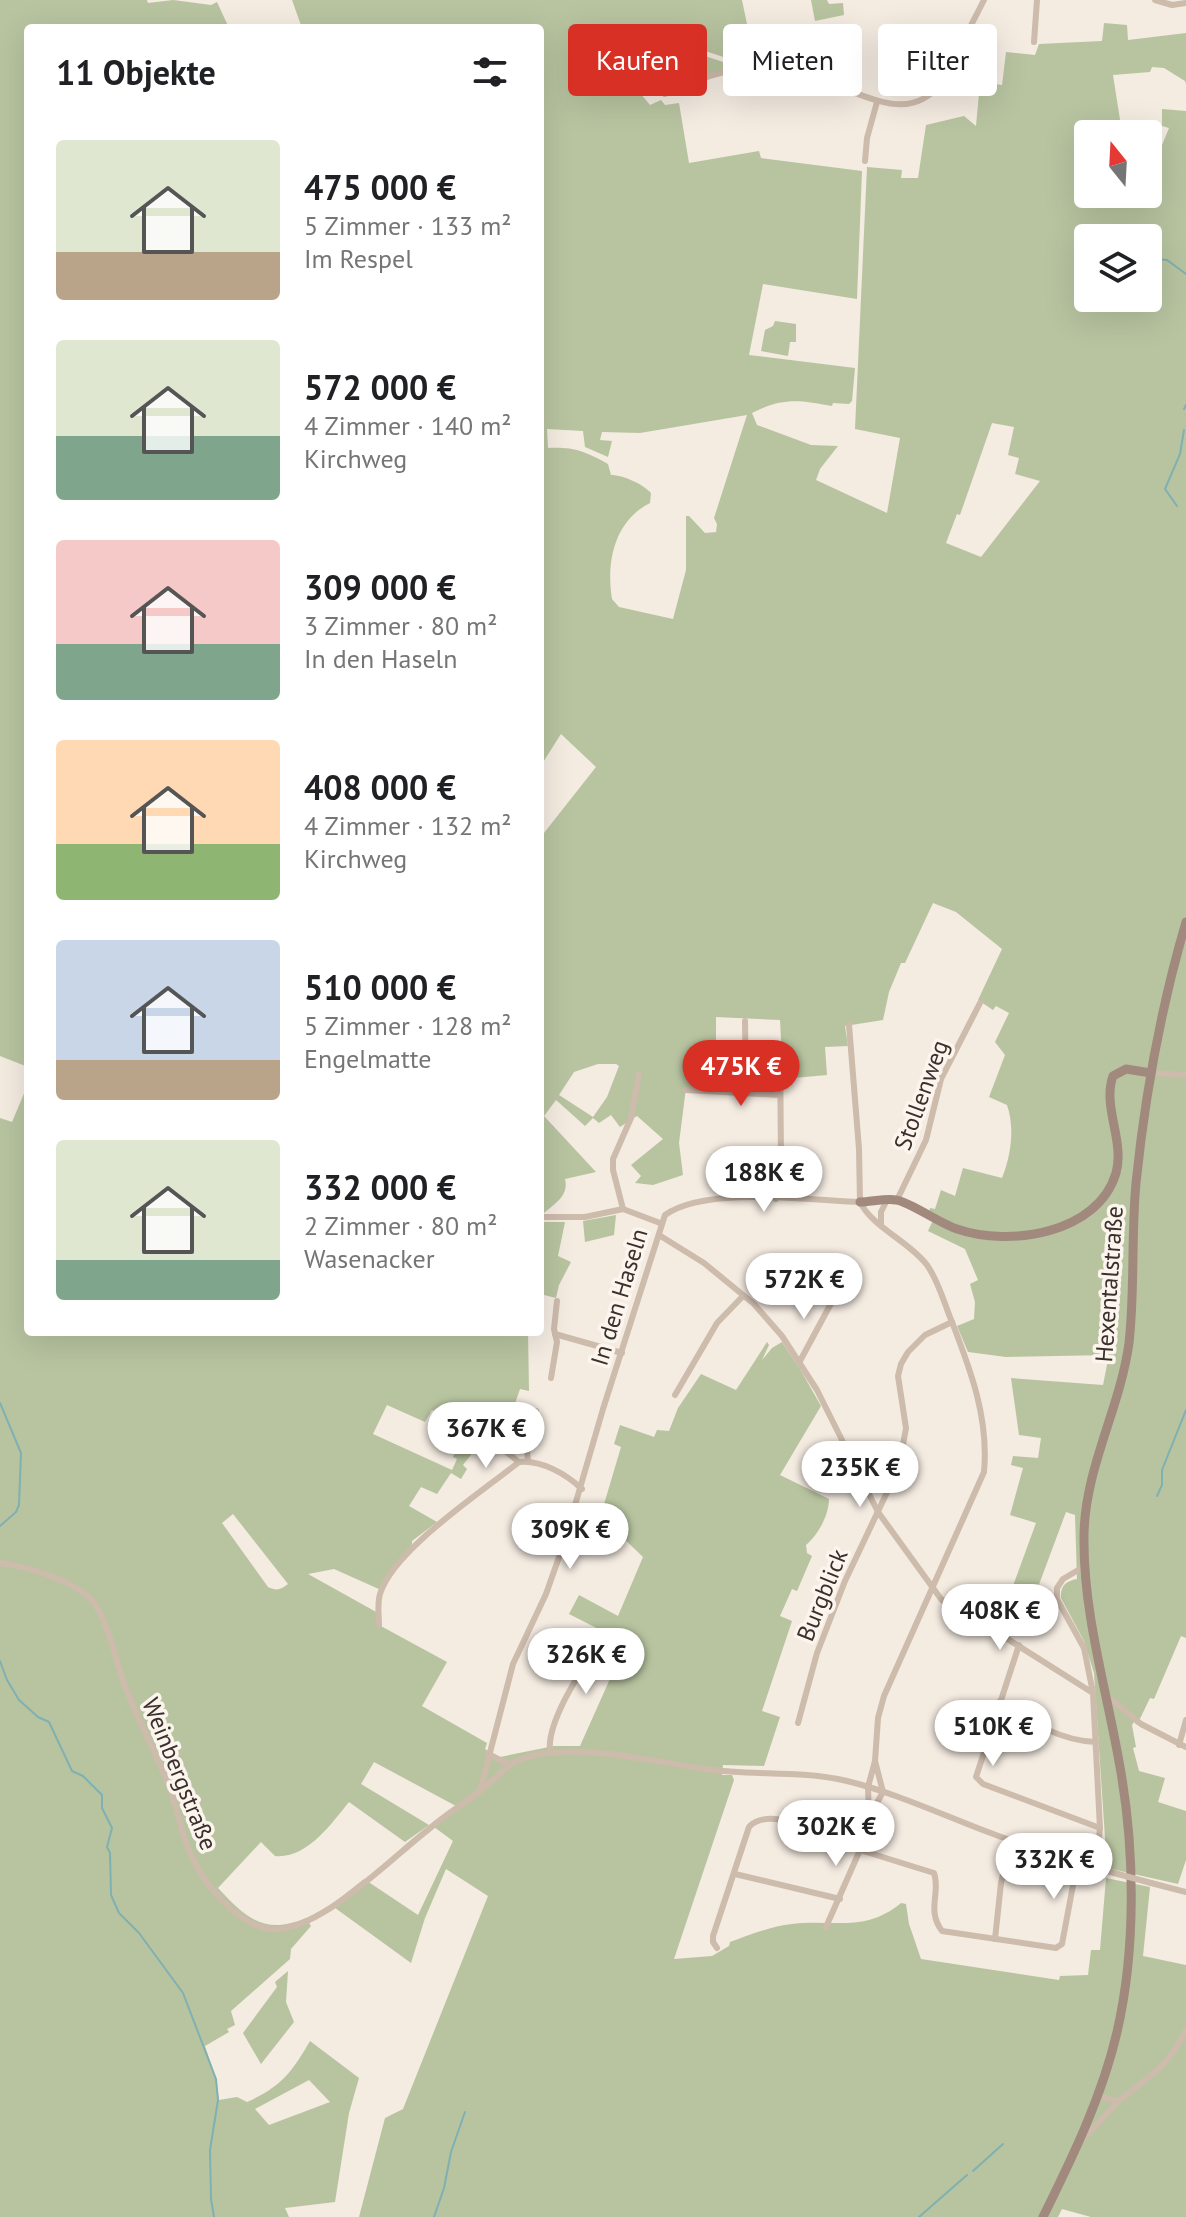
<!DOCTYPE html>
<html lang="de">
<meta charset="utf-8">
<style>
body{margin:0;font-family:"PT Sans",sans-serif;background:#f2f2f2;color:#202124;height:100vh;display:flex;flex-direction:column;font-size:30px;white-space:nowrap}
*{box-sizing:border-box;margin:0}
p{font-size:26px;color:#757577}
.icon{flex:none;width:44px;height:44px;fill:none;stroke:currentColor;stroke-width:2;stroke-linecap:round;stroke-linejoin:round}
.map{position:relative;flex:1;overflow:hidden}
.drawer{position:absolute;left:24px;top:24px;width:520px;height:1312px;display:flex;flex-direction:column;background:#fff;border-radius:8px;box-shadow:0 8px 32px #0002}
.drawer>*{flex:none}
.top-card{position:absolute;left:568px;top:24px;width:498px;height:72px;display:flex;gap:16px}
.needle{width:52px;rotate:342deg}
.controls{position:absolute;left:1074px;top:120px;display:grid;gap:16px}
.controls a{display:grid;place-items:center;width:88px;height:88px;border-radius:8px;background:#fff;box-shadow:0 8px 32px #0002;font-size:40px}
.price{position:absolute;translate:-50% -68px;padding:0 18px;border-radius:28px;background:#fff;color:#222;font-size:26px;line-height:52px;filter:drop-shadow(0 2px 4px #0008)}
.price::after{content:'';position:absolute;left:50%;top:48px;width:24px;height:18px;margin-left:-12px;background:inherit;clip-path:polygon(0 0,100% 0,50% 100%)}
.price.current{background:#d93025;color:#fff}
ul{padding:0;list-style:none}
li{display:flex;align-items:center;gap:24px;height:200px;padding:0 32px}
li span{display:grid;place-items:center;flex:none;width:224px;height:160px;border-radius:8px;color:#555}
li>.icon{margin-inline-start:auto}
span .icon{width:96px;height:96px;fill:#fffc;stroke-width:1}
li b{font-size:34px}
h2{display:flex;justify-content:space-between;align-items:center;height:96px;padding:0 32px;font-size:34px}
.tag{padding:0 28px;border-radius:8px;background:#fff;box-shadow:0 8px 32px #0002;font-size:28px;line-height:72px}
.tag.current{background:#d93025;color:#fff}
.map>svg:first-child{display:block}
.green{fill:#b8c4a0;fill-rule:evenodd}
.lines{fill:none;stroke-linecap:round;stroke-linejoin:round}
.stream{stroke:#7fb0b2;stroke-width:2}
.street{stroke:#cdbbac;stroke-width:6}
.secondary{stroke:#a18a7d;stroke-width:9}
.street-bridge{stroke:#cdbbac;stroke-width:6}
.labels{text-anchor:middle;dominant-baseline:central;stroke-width:7;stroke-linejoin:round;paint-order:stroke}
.street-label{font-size:24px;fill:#3b302b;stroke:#fbf5ee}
</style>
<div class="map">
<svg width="1186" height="2217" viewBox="0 0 1186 2217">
<rect width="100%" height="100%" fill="#f4ebe1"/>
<g class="green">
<polygon points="0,0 147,0 148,3 173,0 211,5 217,2 229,28 28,28 28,1067 0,1056"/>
<path d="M292,0h450l7,34 2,32 -95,-31 31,15 54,18 -49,12 -2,-3 -13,5 -15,-19 -11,-5 -20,24 19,23 11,-5 4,5 14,-2 10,60 70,-12 2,7 101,13 -5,128 -94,-15 -14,71 106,13 -3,33 -3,3 -16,-1 -1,3c-33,-6 -49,-9 -80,7l5,12 54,20 27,1 -18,23 -4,11 71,33 13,-75 -45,-9 12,-262 35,3 -1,8h17l8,-53 38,-9 12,10 4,-44 22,3 4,-33 29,3 4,-11 63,-3 2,-18 23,2 1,15 58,-7v51l-1,-3 -21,-13 -12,-1 -2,5 -37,3 8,51 23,-3 3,11h-59v60h60v-52l2,10 10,-2 9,-22 -7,-2v-17l24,2v1527l-5,-2 -27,63 -4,-1 -13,27 -3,-3 -2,3 4,22 -3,1 6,23 26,7 -7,24 28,9v49l-8,24 -71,-16 -13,-195 -10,-32 -23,-43c-1,-12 5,-17 16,-19l-2,-64 -9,-3 -38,102 -22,-9 30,-82 -26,-8 13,-47 -12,-3 2,-9 25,2 3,-20 -22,-3 -8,-57 92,7 6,-30 -103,2 -38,-5 -11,-26 17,-7 1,-17 -5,-18 8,-4 -13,-31 -37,-18 7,-15 -6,-3 1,-5 5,1 6,-19 14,6 8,-28 39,10c9,-22 13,-50 5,-73l-18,-8 16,-42 -10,-13 14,-29 -13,-7 -3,4 -15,-10 24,-51 -46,-37 -23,-9 -28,60h-4l-12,29 -6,28 -38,6 3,20 -23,1 2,28 -44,4 -3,-59 -64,-3v73l-30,-2 -7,55 4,32 -30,10 -18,-2 6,-7 -10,-11 32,-26 -26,-23 -17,11 -9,-12 -12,8 -6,-5 -8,8 -29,-26 -12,16 52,56 -31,7c4,17 -10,24 -22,35l-3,-1v-375l56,-71 -35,-33 -21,33v-739h-238zM1088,238h60v60h-60zM747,415l-33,103 3,6 -1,8 -11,1 -16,-17h-3v54l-13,49 -54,-12 -7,-8c-6,-36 2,-78 38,-96l1,-10c-8,-9 -28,-18 -40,-18l-3,-11c-24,-13 -33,-17 -60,-16l-1,-19 36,2 2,16 23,10 4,-16 -12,-1 2,-8 38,1zM992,423l22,4 -6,28 11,3 -4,16 25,7 -59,76 -35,-14 11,-29 3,1zM598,1064h18l3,2 -12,31 -14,20 -34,-22 15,-23z"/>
<polygon points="811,0 827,0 829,4 843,3 844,15 815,21"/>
<polygon points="775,321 796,324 796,342 790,342 788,356 761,351 765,330 773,326"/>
<path d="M28,1084v248h500l1,59 -9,-2 -11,32 -28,-10 -17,27 13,9 -14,18 4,4 -6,10 -10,-6 -14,21 -16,-7 -12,19 28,16 -25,19v3l-31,46 -47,-21 -26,5 70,39 1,12 68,37 -25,44 65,37 -2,6 15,8 54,-11h26l46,-103 -57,-29 10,-19 39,21 25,-59 -30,-29 7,-9 -18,-8 19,-64 -7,-3 6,-19 34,12 3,-7 12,1 9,-23 23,-34 35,16 31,-48 2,3 -7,15 10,-12 10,-6 18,27 21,37 -41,69 49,24c0,16 -11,36 -23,46l1,8 5,3 -15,35 -5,-2 -12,27 12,5 -30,90 18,6 -16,49 -41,-1 -1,10h10l2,5 -60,179 38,-3 17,-10 1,-4c20,-7 41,-16 62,-18 41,-5 73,9 109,-21l5,1 3,20 12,35 138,21 1,-4 28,-1 3,-25h9l6,-72 44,9 -7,69 43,9v252h-95l-29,-8 -4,8h-699l26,-99 18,-9 85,-213 -42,-27 -21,49 -14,45 -80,-58 33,-26 54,36 35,-74 -19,-14 22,-21 -82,-44 -13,22 68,41 -24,17 -56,-40c-18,22 -42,57 -74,54l-14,-14 -43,46c27,29 46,48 88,30l5,8 -20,23 -1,10 -59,52 4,14 -8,4 2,3 -24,14 11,33 3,21 18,-3 10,5c34,-15 45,-30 63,-61l49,37 -10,35 -14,89 -50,6 4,9h-289v-1099l12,4zM387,1405l38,17 7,-12 16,8 -5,11 18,9 -8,19 4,2 -5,11 -79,-36zM233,1514l55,70c-7,6 -12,7 -20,3l-46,-64zM309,2080l21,22 -61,23 -14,-16z"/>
<polygon points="616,1215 614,1235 585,1242 583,1221"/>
<polygon points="543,1222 565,1222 558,1256 571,1262 559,1285 556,1298 540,1294 540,1234"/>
<polygon points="288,1971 286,2002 294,2022 261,2064 243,2033 277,1987 275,1982"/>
</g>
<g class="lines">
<g class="stream">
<polyline points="1148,258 1167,260 1186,274"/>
<polyline points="1084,273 1088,272"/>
<polyline points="1184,409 1186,405"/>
<polyline points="1177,506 1165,489 1180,454 1184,430"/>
<polyline points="0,1403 21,1453 19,1505 16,1512 0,1526"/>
<polyline points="1157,1496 1162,1485 1162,1470 1186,1410"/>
<polyline points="0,1661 7,1680 19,1700 38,1717 49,1722 72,1771 83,1776 102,1795 102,1808 112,1828 107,1847 110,1853 111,1895 119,1913 139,1933 183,1993 216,2079 218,2100 210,2150 211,2199 214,2217"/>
<polyline points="973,2171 1003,2144"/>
<polyline points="434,2217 444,2188 451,2152 465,2112"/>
<polyline points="919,2217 967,2175"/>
</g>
<g class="street">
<polyline points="1155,0 1172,5 1186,3"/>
<polyline points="1034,42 1037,0"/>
<path d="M665,94c26,-11 53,-24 82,-25 15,-1 68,11 84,16 40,11 79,39 111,-3l42,-82"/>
<polyline points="865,161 867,138 877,102"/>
<polyline points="745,1021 746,1093"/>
<polyline points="849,1025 859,1149 860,1202"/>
<polyline points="1151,1073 1186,1075"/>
<polyline points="686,1090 779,1095"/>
<polyline points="776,1199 781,1157 780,1048"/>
<polyline points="897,1200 926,1140 941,1079 980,1003"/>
<path d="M860,1202c13,26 49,39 67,63 12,17 17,38 25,57 19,49 37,97 32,150l-100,224 -6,22 -3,43 -7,26 1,30"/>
<polyline points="623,1209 613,1170 613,1159 631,1118 639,1074"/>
<polyline points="540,1217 585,1217 623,1209 660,1223"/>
<polyline points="881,1224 881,1212 886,1202"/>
<polyline points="659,1235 704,1263 754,1304 782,1336 817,1390 878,1512 941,1599 961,1618 998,1633 1093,1693"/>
<polyline points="555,1334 622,1353"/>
<polyline points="800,1361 835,1296"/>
<polyline points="551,1378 557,1342 554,1329 557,1301"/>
<polyline points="675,1395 717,1323 743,1296"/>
<polyline points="498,1436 505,1451 519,1462"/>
<polyline points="528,1461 526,1441 536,1411"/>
<path d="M0,1563c26,3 72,17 91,36 16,18 25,62 33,85 13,34 30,65 43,97 10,24 13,50 24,74 12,28 43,65 73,73 48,13 128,-71 165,-99 16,-14 34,-25 51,-38 18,-13 27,-30 51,-35 57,-12 118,5 175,13 46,7 94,1 141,12 45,11 89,31 133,48 44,17 88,31 134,44"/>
<polyline points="1085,1566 1063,1579 1057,1588 1057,1599 1084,1648 1093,1693 1100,1828 1096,1868"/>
<path d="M379,1625c0,-10 -2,-21 1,-31 13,-44 102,-102 139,-132 23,-2 47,12 63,27"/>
<polyline points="1019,1645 976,1777 983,1784 1100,1828"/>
<polyline points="1107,1696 1141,1724 1186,1747"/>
<path d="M999,1702c30,19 61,39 97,40"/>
<polyline points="798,1723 817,1653 845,1581 899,1467 906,1428 898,1376 901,1364 908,1352 925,1335 952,1322"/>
<polyline points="1179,1745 1186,1720"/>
<path d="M550,1752c-4,-32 34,-84 50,-113"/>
<polyline points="488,1754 508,1764"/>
<path d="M480,1791l33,-127 33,-70 18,-51 39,-134 62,-194c40,-29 145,-15 195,-13"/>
<path d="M860,1850l74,23c7,19 -8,37 8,58l114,17 6,-4 15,-80"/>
<polyline points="735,1874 840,1899"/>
<polyline points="1151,1883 1186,1892"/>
<polyline points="826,1927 860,1850 869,1817 883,1792 875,1761"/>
<polyline points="995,1939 1001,1883 1011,1841"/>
<path d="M717,1948l-4,-6v-6l36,-109c15,-17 49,-3 68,1"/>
<polyline points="1097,2096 1119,2101"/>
<path d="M1083,2139c12,-12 23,-25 35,-37 31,-27 50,-33 68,-73"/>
</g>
<g class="secondary">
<path d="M860,1202c10,0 27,-4 36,-2 12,1 45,24 61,29 52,18 141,5 159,-56 9,-32 -14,-66 -3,-97l13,-7 25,4"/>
<path d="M1043,2217c29,-59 59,-120 74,-185 19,-82 18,-182 3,-265 -13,-76 -37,-153 -36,-230 0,-67 36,-128 45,-194 6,-53 2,-107 7,-160 9,-88 25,-176 50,-261"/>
</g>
<polyline class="street-bridge" points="1114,1873 1151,1883"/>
</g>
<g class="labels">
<g class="street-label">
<text transform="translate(921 1095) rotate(-70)">Stollenweg</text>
<text transform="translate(1109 1284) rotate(-86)">Hexentalstraße</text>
<text transform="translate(619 1297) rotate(-73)">In den Haseln</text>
<text transform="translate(822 1595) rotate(-68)">Burgblick</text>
<text transform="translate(180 1774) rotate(68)">Weinbergstraße</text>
</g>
</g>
</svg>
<div class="controls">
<a><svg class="needle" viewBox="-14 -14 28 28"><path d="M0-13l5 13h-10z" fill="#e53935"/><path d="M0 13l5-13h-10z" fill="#757577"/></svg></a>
<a><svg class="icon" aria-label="layers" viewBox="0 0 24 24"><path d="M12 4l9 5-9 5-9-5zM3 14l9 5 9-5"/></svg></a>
</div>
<b class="price current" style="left:741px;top:1108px">475K €</b>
<b class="price" style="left:764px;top:1214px">188K €</b>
<b class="price" style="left:804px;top:1321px">572K €</b>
<b class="price" style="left:486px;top:1470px">367K €</b>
<b class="price" style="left:860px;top:1509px">235K €</b>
<b class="price" style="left:570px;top:1571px">309K €</b>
<b class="price" style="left:1000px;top:1652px">408K €</b>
<b class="price" style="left:586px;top:1696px">326K €</b>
<b class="price" style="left:993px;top:1768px">510K €</b>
<b class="price" style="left:836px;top:1868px">302K €</b>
<b class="price" style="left:1054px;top:1901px">332K €</b>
<div class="top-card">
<a class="tag current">Kaufen</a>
<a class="tag">Mieten</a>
<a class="tag">Filter</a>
</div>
<section class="drawer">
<h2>11 Objekte<svg class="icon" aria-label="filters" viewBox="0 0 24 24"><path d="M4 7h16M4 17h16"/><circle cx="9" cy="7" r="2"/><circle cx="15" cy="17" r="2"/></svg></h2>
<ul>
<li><span style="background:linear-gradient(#dfe7d0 70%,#b9a48a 0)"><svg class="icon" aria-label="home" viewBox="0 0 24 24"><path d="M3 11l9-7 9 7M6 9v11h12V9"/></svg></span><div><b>475 000 €</b><p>5 Zimmer · 133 m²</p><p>Im Respel</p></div></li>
<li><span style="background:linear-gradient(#dfe7d0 60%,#7fa58c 0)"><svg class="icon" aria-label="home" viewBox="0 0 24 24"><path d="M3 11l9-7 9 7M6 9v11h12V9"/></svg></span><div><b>572 000 €</b><p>4 Zimmer · 140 m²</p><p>Kirchweg</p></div></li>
<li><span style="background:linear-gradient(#f6c9c9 65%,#7fa58c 0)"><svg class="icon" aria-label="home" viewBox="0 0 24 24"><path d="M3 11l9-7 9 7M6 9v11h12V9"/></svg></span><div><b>309 000 €</b><p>3 Zimmer · 80 m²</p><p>In den Haseln</p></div></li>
<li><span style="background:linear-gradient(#ffd9b3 65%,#8fb573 0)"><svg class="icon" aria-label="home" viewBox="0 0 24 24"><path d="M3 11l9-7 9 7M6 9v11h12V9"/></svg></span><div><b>408 000 €</b><p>4 Zimmer · 132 m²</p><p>Kirchweg</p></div></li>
<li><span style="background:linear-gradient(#c9d6e8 75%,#b9a48a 0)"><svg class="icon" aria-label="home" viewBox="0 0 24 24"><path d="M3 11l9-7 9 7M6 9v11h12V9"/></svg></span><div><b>510 000 €</b><p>5 Zimmer · 128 m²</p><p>Engelmatte</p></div></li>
<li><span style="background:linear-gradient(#dfe7d0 75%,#7fa58c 0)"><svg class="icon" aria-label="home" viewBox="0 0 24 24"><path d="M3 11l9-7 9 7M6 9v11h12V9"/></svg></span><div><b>332 000 €</b><p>2 Zimmer · 80 m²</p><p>Wasenacker</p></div></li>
</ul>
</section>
</div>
